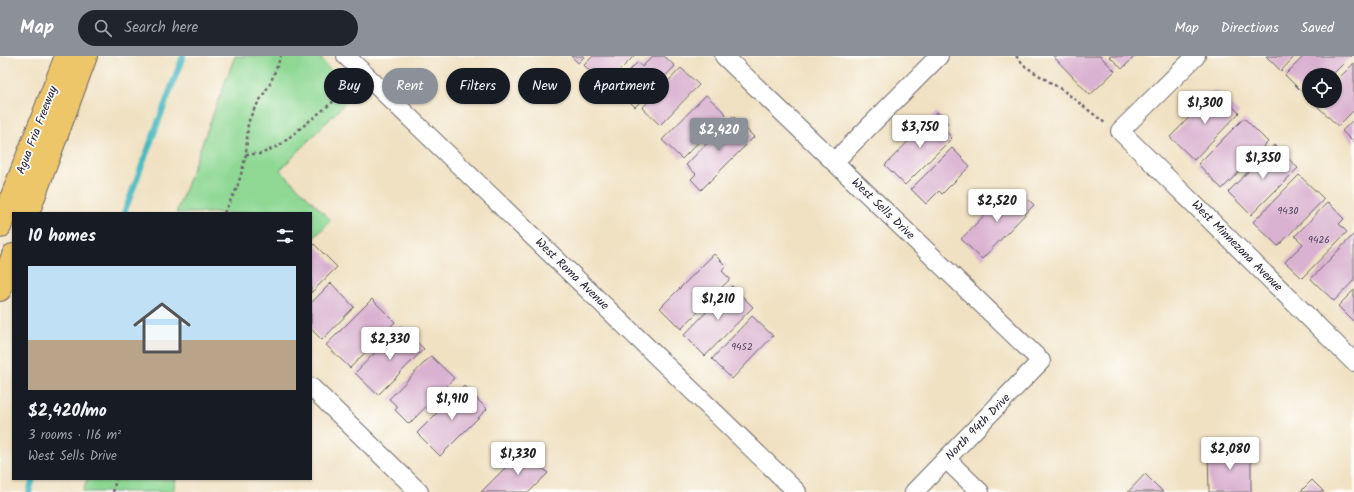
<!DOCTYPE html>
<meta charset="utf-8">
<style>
body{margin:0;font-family:Kalam,sans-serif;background:#20242c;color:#f1f3f6;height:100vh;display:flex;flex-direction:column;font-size:15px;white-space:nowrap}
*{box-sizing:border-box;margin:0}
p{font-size:13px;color:#9ea1a6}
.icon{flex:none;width:22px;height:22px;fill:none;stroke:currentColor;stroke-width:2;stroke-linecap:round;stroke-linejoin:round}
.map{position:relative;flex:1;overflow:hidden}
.drawer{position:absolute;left:12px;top:156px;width:300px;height:268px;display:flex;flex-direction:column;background:#171b24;border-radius:0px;box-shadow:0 1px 3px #0004}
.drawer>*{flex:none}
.top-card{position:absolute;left:324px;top:12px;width:380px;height:36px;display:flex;gap:8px}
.buttons{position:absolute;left:1302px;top:12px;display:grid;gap:8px}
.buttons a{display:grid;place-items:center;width:40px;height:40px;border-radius:50%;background:#171b24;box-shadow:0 1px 3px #0004;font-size:20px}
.price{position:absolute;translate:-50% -34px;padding:0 9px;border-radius:4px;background:#fff;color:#222;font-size:13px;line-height:26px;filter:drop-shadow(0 1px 2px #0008)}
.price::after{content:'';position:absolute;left:50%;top:24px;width:12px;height:9px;margin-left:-6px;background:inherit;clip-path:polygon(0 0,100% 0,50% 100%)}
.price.current{background:#8c9099;color:#fff}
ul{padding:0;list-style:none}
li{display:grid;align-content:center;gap:8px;height:212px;padding:0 16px}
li+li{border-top:1px solid #363941}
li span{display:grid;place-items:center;height:124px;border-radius:0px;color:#555}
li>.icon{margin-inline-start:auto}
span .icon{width:72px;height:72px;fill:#fffc;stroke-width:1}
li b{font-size:17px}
h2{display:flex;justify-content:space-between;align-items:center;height:48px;padding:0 16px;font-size:17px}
.tag{padding:0 14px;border-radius:18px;background:#171b24;box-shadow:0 1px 3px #0004;font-size:14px;line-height:36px}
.tag.current{background:#8c9099;color:#fff}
header{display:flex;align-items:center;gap:24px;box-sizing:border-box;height:56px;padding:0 20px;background:#8c9099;color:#fff}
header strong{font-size:19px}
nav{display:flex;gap:22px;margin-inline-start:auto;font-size:14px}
.search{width:280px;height:36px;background:#20242c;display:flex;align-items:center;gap:10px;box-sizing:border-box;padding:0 14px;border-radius:22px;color:#9ea1a6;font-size:15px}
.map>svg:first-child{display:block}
.green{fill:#8ed894;stroke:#587d68}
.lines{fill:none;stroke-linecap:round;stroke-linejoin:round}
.stream{stroke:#4ab9c2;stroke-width:6}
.building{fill:#dab2d1}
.minor-casing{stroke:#6a656a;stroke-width:20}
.motorway-casing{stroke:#6a656a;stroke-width:24}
.path{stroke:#6a656a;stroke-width:2.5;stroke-dasharray:3 3;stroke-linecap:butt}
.minor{stroke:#fff;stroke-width:18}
.motorway{stroke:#ecc669;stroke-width:22}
.labels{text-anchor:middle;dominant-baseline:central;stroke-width:3.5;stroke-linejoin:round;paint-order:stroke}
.number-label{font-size:10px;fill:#504660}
.street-label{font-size:12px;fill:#22223b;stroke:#fdfcf7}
</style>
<header>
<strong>Map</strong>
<div class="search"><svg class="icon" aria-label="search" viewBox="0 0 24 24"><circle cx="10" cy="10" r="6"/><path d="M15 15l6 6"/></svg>Search here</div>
<nav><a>Map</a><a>Directions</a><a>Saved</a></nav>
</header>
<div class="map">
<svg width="1354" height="436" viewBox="0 0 1354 436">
<rect width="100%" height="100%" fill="#fdfcf7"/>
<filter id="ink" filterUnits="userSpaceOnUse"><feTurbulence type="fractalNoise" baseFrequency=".025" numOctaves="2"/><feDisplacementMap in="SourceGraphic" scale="8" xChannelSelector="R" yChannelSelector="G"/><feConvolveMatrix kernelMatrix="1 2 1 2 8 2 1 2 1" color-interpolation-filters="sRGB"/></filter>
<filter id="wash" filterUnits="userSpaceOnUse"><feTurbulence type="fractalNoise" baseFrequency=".012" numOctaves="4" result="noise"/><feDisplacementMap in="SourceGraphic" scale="16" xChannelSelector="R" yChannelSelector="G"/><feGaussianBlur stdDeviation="0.9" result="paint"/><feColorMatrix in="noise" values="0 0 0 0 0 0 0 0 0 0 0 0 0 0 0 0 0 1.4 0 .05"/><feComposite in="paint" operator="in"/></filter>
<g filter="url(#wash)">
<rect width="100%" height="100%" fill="#f0e1c2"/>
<g class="green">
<path d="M235,0h85c6,15 25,24 37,35l-77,79 51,50 -20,21v-28h-135z"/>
<polygon points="87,423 176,423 173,436 83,436"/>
</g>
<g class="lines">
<g class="stream">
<polyline points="124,157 183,0"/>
<polyline points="29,436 33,423"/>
</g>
</g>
<g id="blocks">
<g class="building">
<polygon points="571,0 585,0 578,7"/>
<polygon points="593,0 634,0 604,30 584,9"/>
<polygon points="653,0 664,0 675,10 635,51 614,30 638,6 642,11"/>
<polygon points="1053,0 1100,0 1115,15 1090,39"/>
<polygon points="1109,0 1135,0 1122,13"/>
<polygon points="1266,0 1295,0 1281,15"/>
<polygon points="1304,0 1351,0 1332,19 1309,19 1309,43 1285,19"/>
<polygon points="1354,7 1354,54 1338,70 1314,47 1316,45 1335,45 1335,26"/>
<polygon points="681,12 699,29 660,69 642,52"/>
<polygon points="1216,34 1239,57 1194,104 1170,81"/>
<polygon points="706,39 726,58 682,103 662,84"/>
<polygon points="937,56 948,67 943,72 952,82 905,129 885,109"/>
<polygon points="733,60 754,81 701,134 691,123 696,118 686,109"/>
<polygon points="1244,62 1268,86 1222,133 1198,108"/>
<polygon points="1354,63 1354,87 1342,75"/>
<polygon points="1274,89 1298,112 1251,159 1228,136"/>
<polygon points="952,92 970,110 942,138 939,135 926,148 911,133"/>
<polygon points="1299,119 1324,143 1278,190 1253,166"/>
<polygon points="1009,134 1019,143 1023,138 1034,149 982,203 961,183"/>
<polygon points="1328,146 1344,163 1339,168 1347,176 1302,222 1285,206 1303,188 1295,180"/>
<polygon points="1354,178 1354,224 1334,245 1311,223"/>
<polygon points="314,188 337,211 311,237 311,192"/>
<polygon points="714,198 726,210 722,215 730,223 681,273 660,252"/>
<polygon points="331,227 354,251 322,284 311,273 311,247"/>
<polygon points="732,230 753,251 705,300 684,279"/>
<polygon points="1354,234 1354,266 1338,250"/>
<polygon points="372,243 395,266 350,312 326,289"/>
<polygon points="752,260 773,280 732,323 712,303"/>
<polygon points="401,270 424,293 378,339 355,317"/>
<polygon points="431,300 454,322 409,368 395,354 398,351 389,343"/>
<polygon points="464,330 487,353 440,400 417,377"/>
<polygon points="524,393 548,417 529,436 481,436"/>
<polygon points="1251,394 1251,436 1209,436 1208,395"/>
<polygon points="1145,418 1163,436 1128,436"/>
<polygon points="1312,424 1324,436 1300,436"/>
</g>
</g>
</g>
<g filter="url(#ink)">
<use href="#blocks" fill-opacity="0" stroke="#6a656a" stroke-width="1"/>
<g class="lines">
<g class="minor-casing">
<g id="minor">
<polyline points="346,0 797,436"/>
<polyline points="724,0 1041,305 914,436"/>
<polyline points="1196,0 1120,75 1354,306"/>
<polyline points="834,106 939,0"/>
<polyline points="311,331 419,436"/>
<polyline points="946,403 980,436"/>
</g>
</g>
<g class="motorway-casing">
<g id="motorway">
<polyline points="28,157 86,0"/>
<polyline points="0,171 66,0"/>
<polyline points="0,234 13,199"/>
</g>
</g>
<g class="path">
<polyline points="1016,0 1026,11 1064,35 1105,67"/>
<polyline points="246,98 261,98 280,89 351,31"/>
<polyline points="224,157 237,132 242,115 246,98 248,67 253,55 270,28 281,0"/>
<polyline points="113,436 116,423"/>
</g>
<use href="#minor" class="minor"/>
<use href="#motorway" class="motorway"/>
</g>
</g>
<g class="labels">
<g class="number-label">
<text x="1288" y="155">9430</text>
<text x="1319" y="184">9426</text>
<text x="742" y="291">9452</text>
</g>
<g class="street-label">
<text transform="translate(37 74) rotate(-69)">Agua Fria Freeway</text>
<text transform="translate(883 153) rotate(44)">West Sells Drive</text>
<text transform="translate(1237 190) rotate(45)">West Minnezona Avenue</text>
<text transform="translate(572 218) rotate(44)">West Roma Avenue</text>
<text transform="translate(978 371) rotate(-46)">North 94th Drive</text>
</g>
</g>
</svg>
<div class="buttons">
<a><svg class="icon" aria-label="locate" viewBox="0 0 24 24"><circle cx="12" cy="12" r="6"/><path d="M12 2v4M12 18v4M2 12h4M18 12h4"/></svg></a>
</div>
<b class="price" style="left:1205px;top:69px">$1,300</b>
<b class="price" style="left:920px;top:93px">$3,750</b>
<b class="price current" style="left:719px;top:96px">$2,420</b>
<b class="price" style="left:1263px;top:124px">$1,350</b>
<b class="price" style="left:997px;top:167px">$2,520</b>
<b class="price" style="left:718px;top:265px">$1,210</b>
<b class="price" style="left:390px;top:305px">$2,330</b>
<b class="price" style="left:452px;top:365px">$1,910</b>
<b class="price" style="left:1230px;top:415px">$2,080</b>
<b class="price" style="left:518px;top:420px">$1,330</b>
<div class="top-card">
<a class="tag">Buy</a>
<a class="tag current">Rent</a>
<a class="tag">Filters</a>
<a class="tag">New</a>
<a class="tag">Apartment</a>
</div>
<section class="drawer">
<h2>10 homes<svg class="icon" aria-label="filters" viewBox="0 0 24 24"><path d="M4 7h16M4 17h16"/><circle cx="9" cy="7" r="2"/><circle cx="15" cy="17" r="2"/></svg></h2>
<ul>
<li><span style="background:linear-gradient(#bfe0f5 60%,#b9a48a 0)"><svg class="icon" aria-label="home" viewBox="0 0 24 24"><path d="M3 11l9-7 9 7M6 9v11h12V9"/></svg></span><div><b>$2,420/mo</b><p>3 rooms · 116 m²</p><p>West Sells Drive</p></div></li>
</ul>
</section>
</div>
